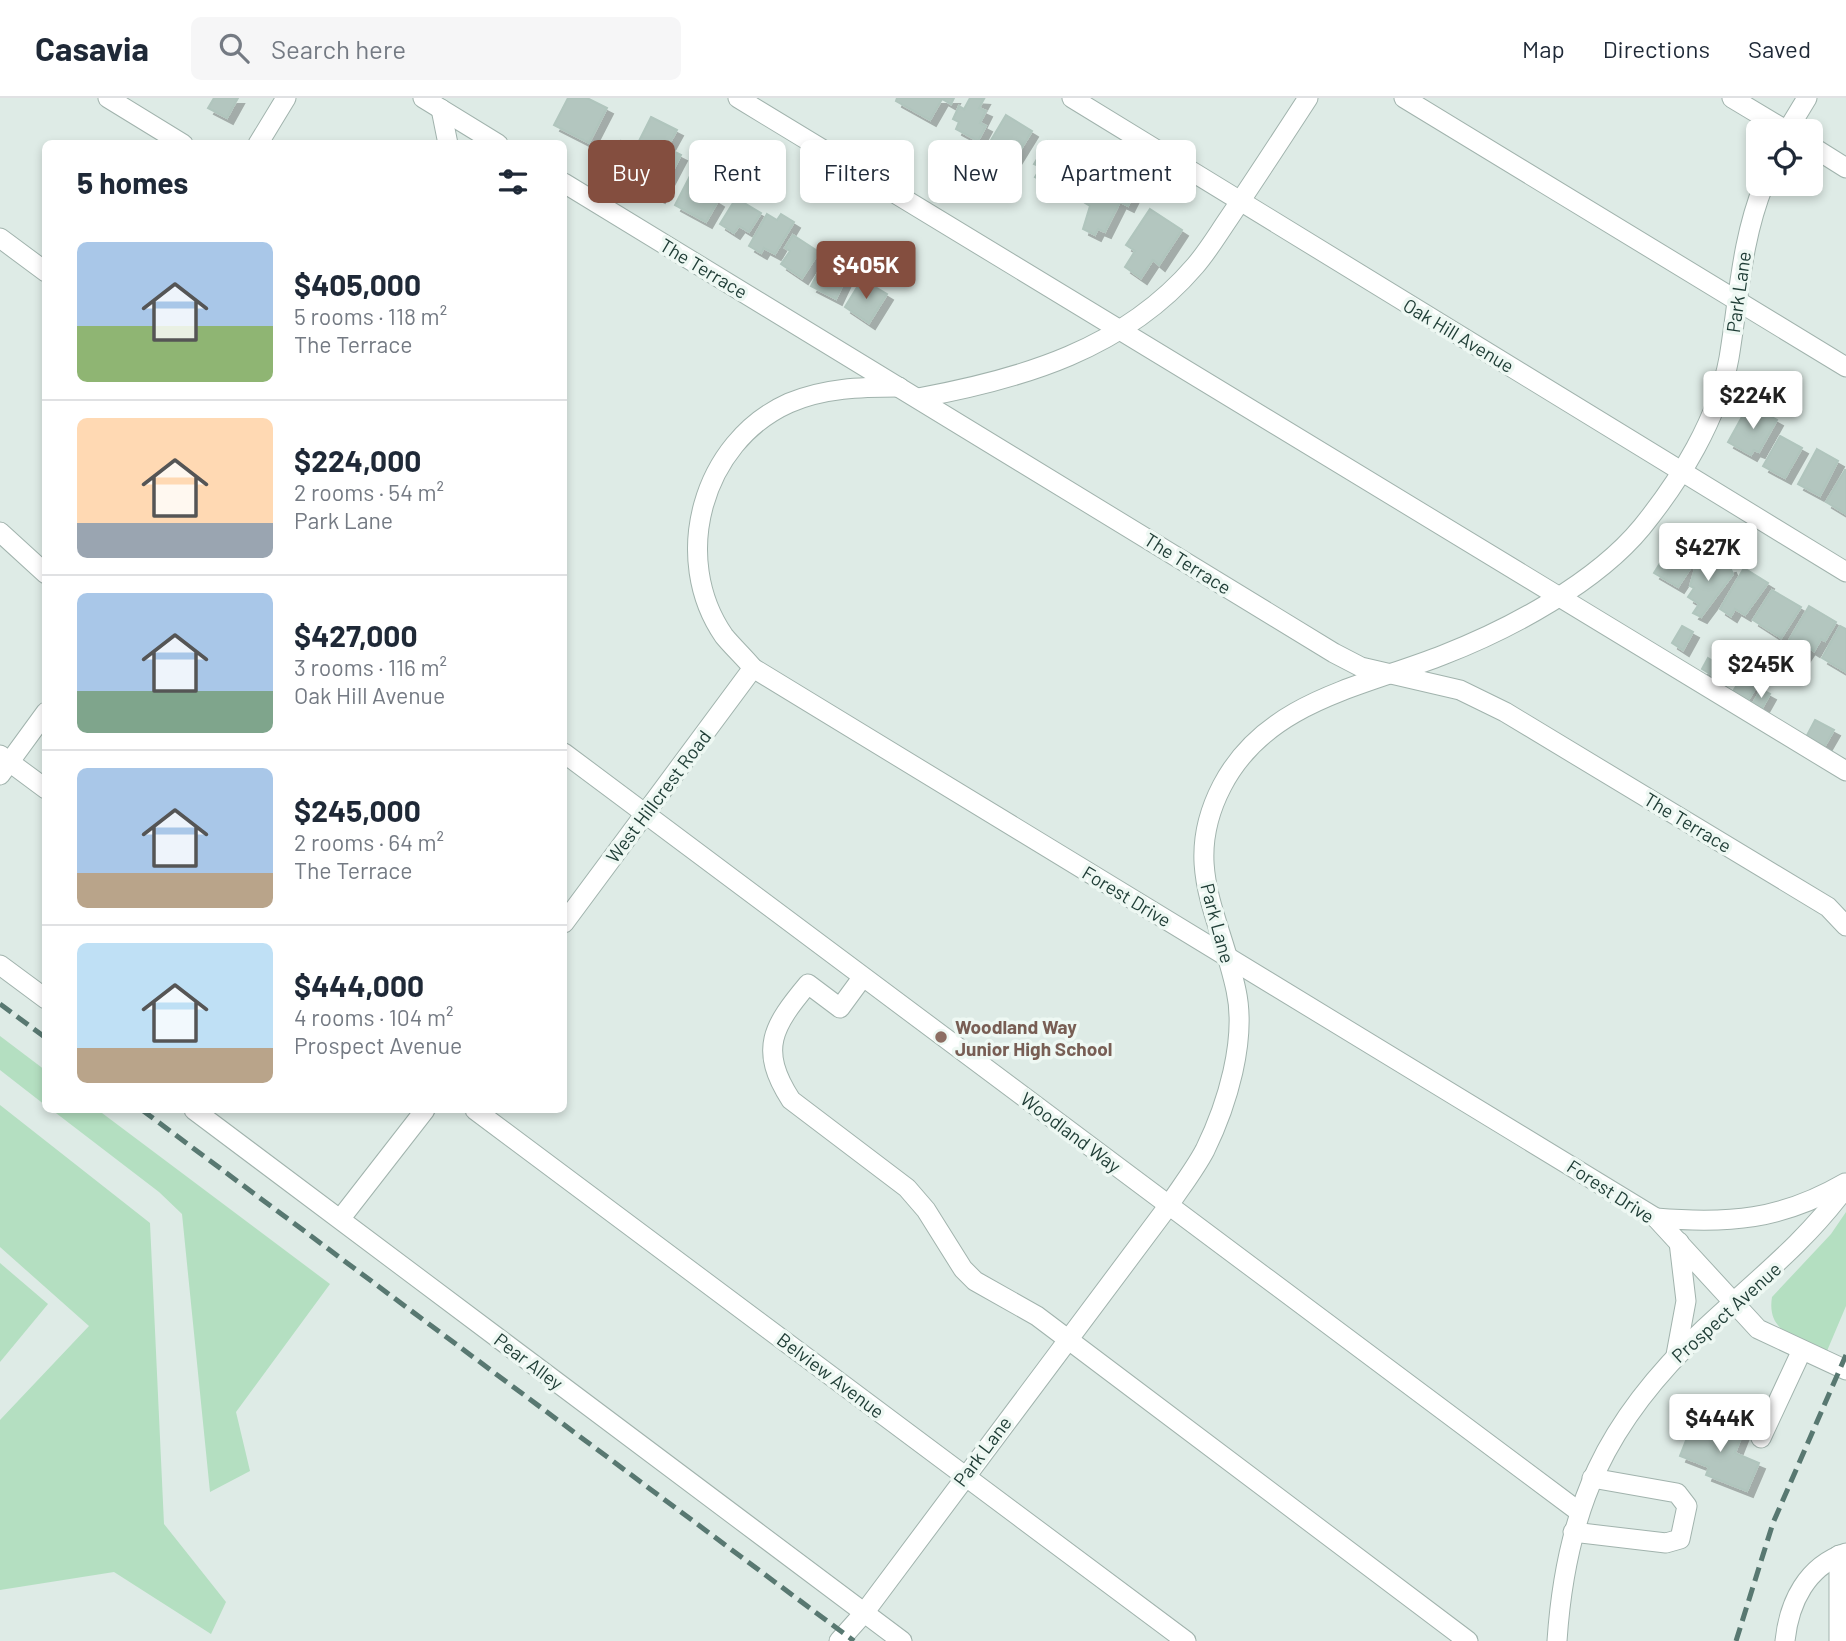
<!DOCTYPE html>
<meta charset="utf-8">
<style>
body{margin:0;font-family:Barlow,sans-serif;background:#f6f6f7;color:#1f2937;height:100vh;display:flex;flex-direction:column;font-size:26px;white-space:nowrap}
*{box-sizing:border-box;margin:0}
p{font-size:23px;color:#747a83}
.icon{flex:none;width:38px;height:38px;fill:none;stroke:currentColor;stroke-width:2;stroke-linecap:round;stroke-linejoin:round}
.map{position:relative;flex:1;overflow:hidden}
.drawer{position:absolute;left:42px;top:42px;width:525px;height:973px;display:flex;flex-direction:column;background:#fff;border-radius:10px;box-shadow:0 4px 10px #0003}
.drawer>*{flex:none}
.top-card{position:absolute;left:588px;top:42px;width:665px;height:63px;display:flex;gap:14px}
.controls{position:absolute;left:1746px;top:21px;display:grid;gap:14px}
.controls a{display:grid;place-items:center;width:77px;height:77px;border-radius:10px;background:#fff;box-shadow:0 4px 10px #0003;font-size:35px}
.price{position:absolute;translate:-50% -60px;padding:0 16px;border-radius:7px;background:#fff;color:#222;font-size:23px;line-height:46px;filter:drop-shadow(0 2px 4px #0008)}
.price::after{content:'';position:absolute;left:50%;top:42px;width:21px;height:16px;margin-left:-10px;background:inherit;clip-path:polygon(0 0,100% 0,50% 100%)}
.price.on{background:#844e3f;color:#fff}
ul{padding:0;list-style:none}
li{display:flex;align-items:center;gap:21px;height:175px;padding:0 35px}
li+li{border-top:2px solid #e0e1e3}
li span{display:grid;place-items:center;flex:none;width:196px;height:140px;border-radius:10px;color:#555}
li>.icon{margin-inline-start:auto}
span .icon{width:84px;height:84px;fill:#fffc;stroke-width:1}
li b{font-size:30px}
h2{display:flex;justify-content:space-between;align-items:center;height:84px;padding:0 35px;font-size:30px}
.chip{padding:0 24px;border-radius:10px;background:#fff;box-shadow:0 4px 10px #0003;font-size:24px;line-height:63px}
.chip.on{background:#844e3f;color:#fff}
header{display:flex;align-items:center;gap:42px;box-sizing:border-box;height:98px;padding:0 35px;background:#fff;border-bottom:2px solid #e0e1e3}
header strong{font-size:33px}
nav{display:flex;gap:38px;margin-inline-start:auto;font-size:24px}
.search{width:490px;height:63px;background:#f6f6f7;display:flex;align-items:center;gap:18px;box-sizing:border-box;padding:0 24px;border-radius:10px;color:#747a83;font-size:26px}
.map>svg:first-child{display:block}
.green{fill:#b4dfc1}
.building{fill:#b3c6bf;stroke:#b0c5bd;stroke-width:2;filter:url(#shadow)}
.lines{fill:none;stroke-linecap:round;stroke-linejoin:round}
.minor-casing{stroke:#a1b3ad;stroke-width:21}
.minor{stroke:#fff;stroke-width:19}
.rail{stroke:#587871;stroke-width:5;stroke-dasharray:14 7;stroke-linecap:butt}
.education-dot{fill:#8d6e63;stroke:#eef8f3;stroke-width:2.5}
.labels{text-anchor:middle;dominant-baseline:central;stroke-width:7;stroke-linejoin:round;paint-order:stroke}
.street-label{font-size:19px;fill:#1e3c35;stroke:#eef8f3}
.education-label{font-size:19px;font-weight:bold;fill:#785e54;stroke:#eef8f3;text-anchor:start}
</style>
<header>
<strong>Casavia</strong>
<div class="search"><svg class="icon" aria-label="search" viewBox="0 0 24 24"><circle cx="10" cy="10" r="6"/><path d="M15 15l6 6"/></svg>Search here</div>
<nav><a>Map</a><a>Directions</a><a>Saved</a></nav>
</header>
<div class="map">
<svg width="1846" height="1543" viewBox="0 0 1846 1543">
<defs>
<filter id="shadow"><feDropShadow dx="6" dy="6" stdDeviation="0" flood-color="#0004"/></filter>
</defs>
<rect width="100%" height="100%" fill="#deebe6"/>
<g class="green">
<polygon points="0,938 45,972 45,1007 0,972"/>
<polygon points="0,1007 150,1125 164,1426 226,1504 211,1536 114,1474 0,1492 0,1322 89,1228 0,1149"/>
<polygon points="52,1012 98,1012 330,1186 236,1314 250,1373 210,1394 182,1116 159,1094"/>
<path d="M1846,1114v94l-19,45c-28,-13 -61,-17 -55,-54l59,-63z"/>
<polygon points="0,1165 48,1206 0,1264"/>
</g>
<g class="building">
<polygon points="214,0 238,0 227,20 208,10"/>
<polygon points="568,0 587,0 607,10 589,45 554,27"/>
<polygon points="897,0 954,0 951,6 942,1 930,22 896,3"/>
<polygon points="970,0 984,1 979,10 986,13 980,25 986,28 978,43 956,31 959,24 953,21 959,8 964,11"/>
<polygon points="1006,17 1032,33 1013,64 1001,57 998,63 984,54"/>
<polygon points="651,19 677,32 667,50 681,57 659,99 627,83 636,66 615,55 621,43 635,51"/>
<polygon points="1048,43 1082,63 1067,90 1053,82 1050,87 1035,79 1041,69 1034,66"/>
<polygon points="1103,71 1129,85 1127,88 1136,92 1128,108 1120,104 1105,134 1098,131 1095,137 1083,131 1090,108 1085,105"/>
<polygon points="692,74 716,87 710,98 718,103 706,124 675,107"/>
<polygon points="736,100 761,115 749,134 739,128 734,135 720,126"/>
<polygon points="1150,111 1182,132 1159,167 1153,162 1141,180 1125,169 1135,153 1126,147"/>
<polygon points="767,116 777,122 781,116 794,124 775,156 764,150 761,155 749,148"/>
<polygon points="793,137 819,154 802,180 781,166 790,153 785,150"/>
<polygon points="840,146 849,151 841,167 850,171 836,201 811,188 830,151 836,155"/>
<polygon points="862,181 887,196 869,225 845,209"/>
<polygon points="1754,309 1777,322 1759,354 1754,352 1751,357 1728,344 1743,317 1747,320"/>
<polygon points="1780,338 1802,350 1785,380 1763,368"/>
<polygon points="1817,351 1838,363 1820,398 1798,386"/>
<polygon points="1845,372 1846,372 1846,416 1826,404"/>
<polygon points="1678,436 1703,451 1678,489 1654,475"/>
<polygon points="1710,457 1725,470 1730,469 1733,476 1701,519 1693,515 1699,506 1688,499 1694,490 1690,488 1695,471"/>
<polygon points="1744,470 1768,485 1745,517 1735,511 1731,518 1720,511"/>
<polygon points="1772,492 1801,509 1781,540 1753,522"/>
<polygon points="1809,508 1836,524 1825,543 1821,541 1814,553 1809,550 1803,559 1785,549"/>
<polygon points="1682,528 1693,534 1683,552 1672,545"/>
<polygon points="1840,528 1846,531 1846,574 1822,560"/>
<polygon points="1708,560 1723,569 1717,580 1702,571"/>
<polygon points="1743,577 1758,586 1747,604 1732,595"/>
<polygon points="1761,591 1770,596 1761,612 1752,607"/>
<polygon points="1815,622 1834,632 1823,651 1805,641"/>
<polygon points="1694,1322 1722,1333 1726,1325 1744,1332 1735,1355 1759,1365 1747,1393 1706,1377 1709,1369 1680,1358"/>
</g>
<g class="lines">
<g class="minor-casing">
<g id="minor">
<polyline points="108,0 183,46"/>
<polyline points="423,0 498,46"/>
<polyline points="738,0 1846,673"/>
<polyline points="1072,0 1846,474"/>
<polyline points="1404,0 1846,269"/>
<polyline points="1732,0 1787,33 1807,0"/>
<polyline points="441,11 448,46"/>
<polyline points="258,46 286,0"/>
<polyline points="1811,48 1846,70"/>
<polyline points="564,85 1334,555 1361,569 1460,592 1505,614 1828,809 1846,828"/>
<polyline points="0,140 46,174"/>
<path d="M899,289c-38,0 -75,1 -110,16 -87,39 -119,155 -65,233 9,11 20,21 29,32l903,550 102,111 88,41"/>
<path d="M918,300c104,-19 206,-49 277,-132 13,-15 23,-32 34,-48 27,-40 53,-80 79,-120"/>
<polyline points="0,434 46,476"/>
<polyline points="564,655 1578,1413"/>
<polyline points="0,657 46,691"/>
<polyline points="0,677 46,614"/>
<polyline points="564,825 753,570"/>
<polyline points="0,867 46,901"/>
<path d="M862,880l-22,30 -32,-24c-35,42 -50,65 -17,116l116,88 19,22 37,59 12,12 62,35 431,325"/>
<polyline points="194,1012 902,1543"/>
<polyline points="475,1012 1186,1543"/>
<polyline points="341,1120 425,1012"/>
<path d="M1656,1120c73,6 125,2 189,-35"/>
<polyline points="1676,1257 1686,1203 1679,1144"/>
<polyline points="1761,1340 1802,1252"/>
<polyline points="1573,1434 1666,1445 1680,1441 1687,1408 1677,1395 1592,1380"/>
<path d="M839,1543l25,-28 305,-408c12,-18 26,-36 36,-55 22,-45 42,-110 31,-160 -16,-76 -55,-125 -14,-204 44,-85 140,-99 221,-131 67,-26 153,-72 199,-128 38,-47 76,-108 87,-169 10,-60 12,-117 35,-174"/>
<path d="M1557,1543c9,-134 49,-220 147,-312 51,-48 100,-85 142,-142"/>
<path d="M1785,1543c4,-39 22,-75 61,-88"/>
<polyline points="1839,1543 1839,1457"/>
</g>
</g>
<use href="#minor" class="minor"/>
<g class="rail">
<polyline points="0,906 46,940"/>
<polyline points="142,1012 854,1543"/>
<polyline points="1736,1543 1773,1425 1846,1257"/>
</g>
</g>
<circle class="education-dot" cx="941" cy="939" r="7"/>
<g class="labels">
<g class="street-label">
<text transform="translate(704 170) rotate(31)">The Terrace</text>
<text transform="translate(1738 194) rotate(-82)">Park Lane</text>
<text transform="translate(1459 237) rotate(31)">Oak Hill Avenue</text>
<text transform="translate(1188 465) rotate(32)">The Terrace</text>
<text transform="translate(658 698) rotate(-53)">West Hillcrest Road</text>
<text transform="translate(1688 724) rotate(31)">The Terrace</text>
<text transform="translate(1127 798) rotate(31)">Forest Drive</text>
<text transform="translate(1218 825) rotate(75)">Park Lane</text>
<text transform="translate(1071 1034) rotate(37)">Woodland Way</text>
<text transform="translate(1611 1093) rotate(33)">Forest Drive</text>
<text transform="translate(1726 1214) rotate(-42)">Prospect Avenue</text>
<text transform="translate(529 1263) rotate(37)">Pear Alley</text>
<text transform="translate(831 1277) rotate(37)">Belview Avenue</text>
<text transform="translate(982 1353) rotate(-53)">Park Lane</text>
</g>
<g class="education-label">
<text x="955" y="928">Woodland Way<tspan x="955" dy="22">Junior High School</tspan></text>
</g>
</g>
</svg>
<div class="controls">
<a><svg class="icon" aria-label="locate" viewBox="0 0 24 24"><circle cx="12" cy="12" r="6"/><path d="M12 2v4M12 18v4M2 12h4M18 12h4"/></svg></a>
</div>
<b class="price on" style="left:866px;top:203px">$405K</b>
<b class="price" style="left:1753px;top:333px">$224K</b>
<b class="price" style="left:1708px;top:485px">$427K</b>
<b class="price" style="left:1761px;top:602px">$245K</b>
<b class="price" style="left:1720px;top:1356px">$444K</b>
<div class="top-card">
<a class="chip on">Buy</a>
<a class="chip">Rent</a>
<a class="chip">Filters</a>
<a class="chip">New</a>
<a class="chip">Apartment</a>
</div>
<section class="drawer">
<h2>5 homes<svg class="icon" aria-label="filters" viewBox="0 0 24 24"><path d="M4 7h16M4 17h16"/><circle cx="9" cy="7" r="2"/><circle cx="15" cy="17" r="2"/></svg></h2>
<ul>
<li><span style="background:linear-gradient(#a9c7e8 60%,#8fb573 0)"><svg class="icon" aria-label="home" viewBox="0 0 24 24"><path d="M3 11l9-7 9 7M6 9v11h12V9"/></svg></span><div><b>$405,000</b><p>5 rooms · 118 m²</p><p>The Terrace</p></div></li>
<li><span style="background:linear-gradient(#ffd9b3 75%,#9aa5b1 0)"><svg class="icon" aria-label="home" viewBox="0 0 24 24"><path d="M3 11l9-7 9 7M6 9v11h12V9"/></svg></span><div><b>$224,000</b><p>2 rooms · 54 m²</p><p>Park Lane</p></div></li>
<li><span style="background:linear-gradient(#a9c7e8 70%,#7fa58c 0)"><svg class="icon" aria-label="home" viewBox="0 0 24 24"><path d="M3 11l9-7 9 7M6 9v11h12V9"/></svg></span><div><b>$427,000</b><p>3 rooms · 116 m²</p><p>Oak Hill Avenue</p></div></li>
<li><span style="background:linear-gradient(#a9c7e8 75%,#b9a48a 0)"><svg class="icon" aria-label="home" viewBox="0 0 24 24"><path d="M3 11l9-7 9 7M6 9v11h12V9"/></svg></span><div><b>$245,000</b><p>2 rooms · 64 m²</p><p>The Terrace</p></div></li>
<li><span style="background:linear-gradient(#bfe0f5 75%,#b9a48a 0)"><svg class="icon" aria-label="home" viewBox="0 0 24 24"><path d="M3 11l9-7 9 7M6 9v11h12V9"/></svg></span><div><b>$444,000</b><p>4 rooms · 104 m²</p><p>Prospect Avenue</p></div></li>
</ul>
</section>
</div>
